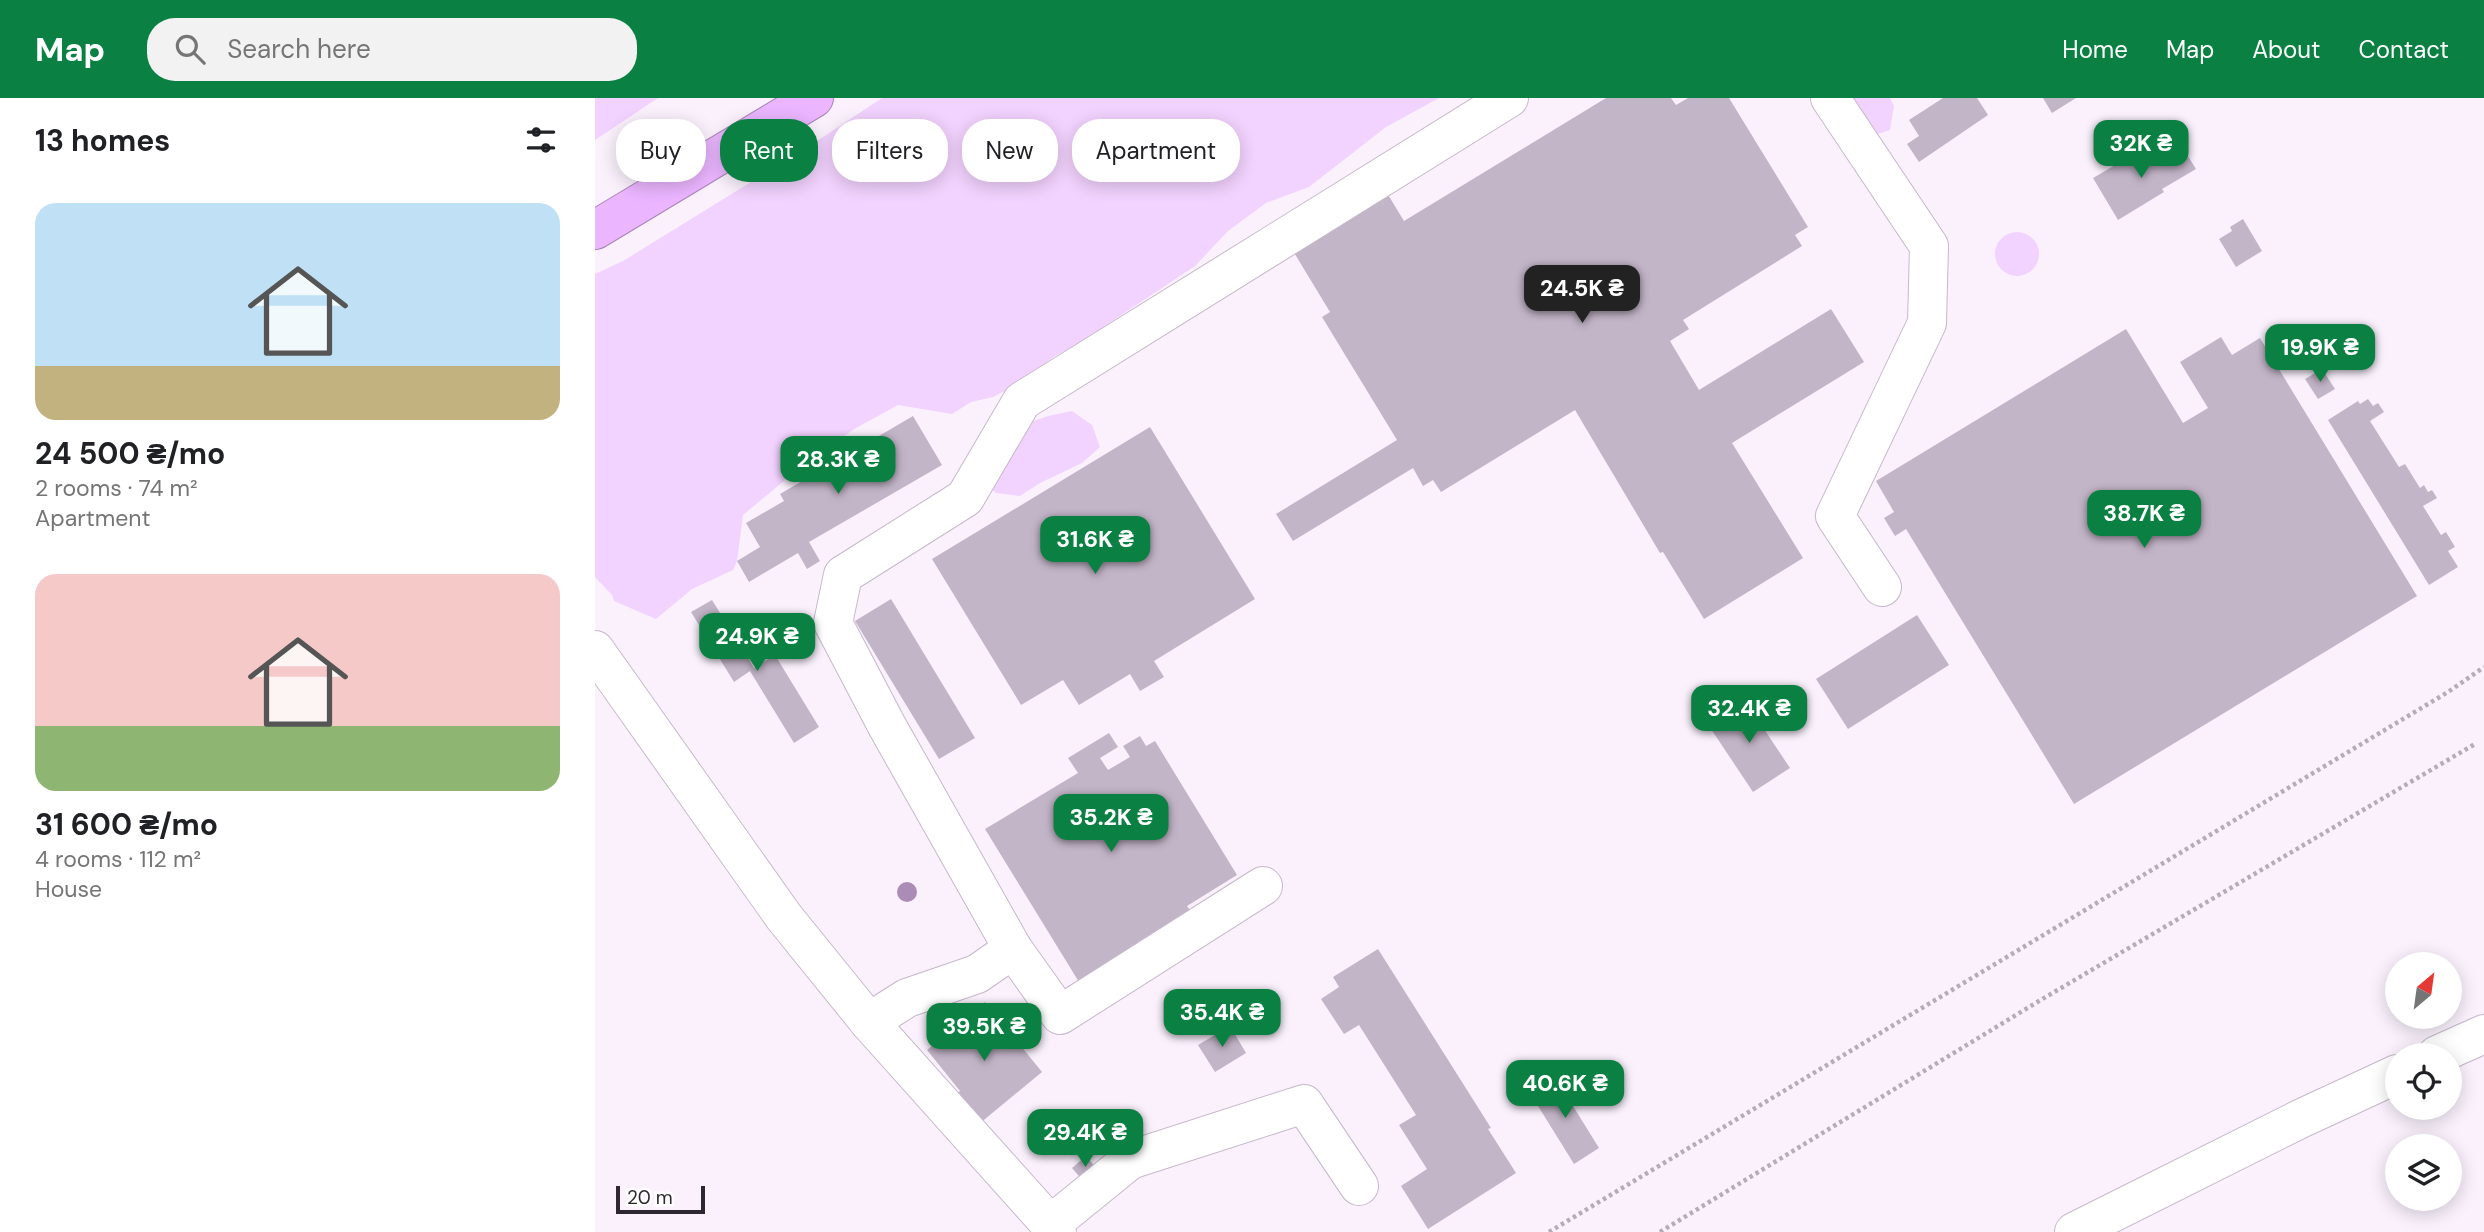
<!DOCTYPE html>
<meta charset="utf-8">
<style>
body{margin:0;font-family:"DM Sans",sans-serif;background:#f2f2f2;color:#202124;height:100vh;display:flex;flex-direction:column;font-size:26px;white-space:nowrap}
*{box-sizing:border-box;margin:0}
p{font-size:23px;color:#757577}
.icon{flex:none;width:38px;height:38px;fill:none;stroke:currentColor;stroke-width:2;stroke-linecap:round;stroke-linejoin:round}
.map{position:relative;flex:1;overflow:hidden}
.drawer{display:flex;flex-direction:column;background:#fff;width:595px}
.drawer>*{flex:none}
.banner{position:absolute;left:21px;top:21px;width:665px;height:63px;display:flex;gap:14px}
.needle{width:46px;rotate:29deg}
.buttons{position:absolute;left:1790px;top:854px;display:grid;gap:14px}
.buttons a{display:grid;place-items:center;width:77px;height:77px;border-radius:50%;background:#fff;box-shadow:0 4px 18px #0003;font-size:35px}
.scale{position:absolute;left:21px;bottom:18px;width:89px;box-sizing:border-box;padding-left:7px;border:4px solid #2d282f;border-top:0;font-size:19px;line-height:24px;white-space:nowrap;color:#2d282f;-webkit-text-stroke:5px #fff;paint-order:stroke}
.price{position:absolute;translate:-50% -60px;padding:0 16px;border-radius:14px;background:#0b8043;color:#fff;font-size:23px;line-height:46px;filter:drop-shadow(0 2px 4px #0008)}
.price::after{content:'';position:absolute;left:50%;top:42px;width:21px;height:16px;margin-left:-10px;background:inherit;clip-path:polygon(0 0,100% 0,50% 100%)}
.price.selected{background:#222;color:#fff}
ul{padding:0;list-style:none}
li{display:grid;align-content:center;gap:14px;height:371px;padding:0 35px}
li span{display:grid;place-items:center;height:217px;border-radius:21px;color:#555}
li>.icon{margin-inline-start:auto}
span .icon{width:126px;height:126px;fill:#fffc;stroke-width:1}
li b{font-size:30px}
h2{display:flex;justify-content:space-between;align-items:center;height:84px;padding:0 35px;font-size:30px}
.tag{padding:0 24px;border-radius:28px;background:#fff;box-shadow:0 4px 18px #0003;font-size:24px;line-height:63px}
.tag.selected{background:#0b8043;color:#fff}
header{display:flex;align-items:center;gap:42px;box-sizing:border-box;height:98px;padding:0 35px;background:#0b8043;color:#fff}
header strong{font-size:33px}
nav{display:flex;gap:38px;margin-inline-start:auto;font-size:24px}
.search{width:490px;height:63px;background:#f2f2f2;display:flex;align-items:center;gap:18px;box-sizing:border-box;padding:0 24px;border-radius:28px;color:#757577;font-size:26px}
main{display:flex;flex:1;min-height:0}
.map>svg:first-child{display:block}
.green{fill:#f2d2fe}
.building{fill:#c3b5c8}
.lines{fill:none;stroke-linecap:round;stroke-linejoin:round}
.minor-casing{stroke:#c6b8cb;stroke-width:40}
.highway-casing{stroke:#a884b6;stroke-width:40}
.path{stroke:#b4adb7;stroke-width:4.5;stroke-dasharray:3.5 3.5;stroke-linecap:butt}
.minor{stroke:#fff;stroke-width:38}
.highway{stroke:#ebb5ff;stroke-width:38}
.tree{fill:#ab8cb6}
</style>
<header>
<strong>Map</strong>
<div class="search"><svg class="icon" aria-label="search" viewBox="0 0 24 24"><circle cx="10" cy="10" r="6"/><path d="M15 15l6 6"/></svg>Search here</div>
<nav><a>Home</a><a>Map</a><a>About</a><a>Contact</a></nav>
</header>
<main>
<section class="drawer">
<h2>13 homes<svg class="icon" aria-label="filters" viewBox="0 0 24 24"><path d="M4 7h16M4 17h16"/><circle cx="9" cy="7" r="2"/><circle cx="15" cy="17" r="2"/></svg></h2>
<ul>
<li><span style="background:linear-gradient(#bfe0f5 75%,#c2b280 0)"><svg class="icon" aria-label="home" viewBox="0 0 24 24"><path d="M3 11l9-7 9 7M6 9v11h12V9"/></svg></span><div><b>24 500 ₴/mo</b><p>2 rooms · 74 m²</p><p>Apartment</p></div></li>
<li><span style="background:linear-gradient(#f6c9c9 70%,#8fb573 0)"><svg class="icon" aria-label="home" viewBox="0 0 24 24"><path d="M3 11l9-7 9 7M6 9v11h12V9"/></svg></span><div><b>31 600 ₴/mo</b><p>4 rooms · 112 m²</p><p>House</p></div></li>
</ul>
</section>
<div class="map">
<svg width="1889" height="1134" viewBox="0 0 1889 1134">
<rect width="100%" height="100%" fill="#faf1fd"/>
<g class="green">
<polygon points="0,0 63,0 0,42"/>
<polygon points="287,0 844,0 791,29 714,89 671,105 633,133 600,168 481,247 460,258 420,288 398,299 376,304 357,316 303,307 261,330 220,357 148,417 142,463 138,472 97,491 61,521 19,503 17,497 0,479 0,176 28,163 216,47"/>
<polygon points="1237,0 1295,0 1299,8 1295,32 1273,39"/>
<circle cx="1422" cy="156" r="22"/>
<polygon points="477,313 497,327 505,349 487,365 445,385 425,398 401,395 383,380 416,331 453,318"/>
</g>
<g class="building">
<polygon points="1011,0 1076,0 1081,7 1093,0 1134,0 1213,129 1200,137 1207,148 1088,222 1094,231 1075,243 1104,292 1236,211 1269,264 1137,345 1208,460 1109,521 1068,454 1065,455 980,312 846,394 838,382 828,388 818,370 698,443 681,416 802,342 727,219 735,214 695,148 789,90 809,123"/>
<polygon points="1348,0 1382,0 1393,17 1324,64 1312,46 1324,38 1314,22"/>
<polygon points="1448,0 1481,0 1457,15"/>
<polygon points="1586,47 1601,71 1567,91 1569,94 1523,122 1498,80 1544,53 1553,67"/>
<polygon points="1648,121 1667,153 1641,169 1624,141 1637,133 1635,129"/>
<polygon points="1531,231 1588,325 1613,310 1585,264 1626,239 1637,257 1665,240 1822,498 1479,706 1311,431 1300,438 1289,420 1299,414 1281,383"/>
<polygon points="1727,271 1740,291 1723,301 1710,281"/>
<polygon points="1773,301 1778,308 1783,305 1789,314 1775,323 1804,369 1810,366 1825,390 1829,387 1833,394 1837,392 1842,400 1828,408 1846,437 1851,434 1860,449 1853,453 1863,469 1834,487 1733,322 1763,303 1765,306"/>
<polygon points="318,318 347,367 214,444 225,463 212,471 203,455 154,484 142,463 165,449 151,425 189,403 185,396"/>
<polygon points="555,329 660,501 559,563 569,579 545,593 535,576 484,607 468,582 426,607 337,461"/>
<polygon points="296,501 380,640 344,661 260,523"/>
<polygon points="117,502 159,570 180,557 224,629 199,645 155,573 139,584 96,514"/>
<polygon points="1322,517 1354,567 1253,631 1221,581"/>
<polygon points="1149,601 1195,670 1158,694 1112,625"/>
<polygon points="514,635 523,649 505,660 513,672 535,659 528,648 545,638 551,648 560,643 642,777 592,808 597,815 484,884 390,731 483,675 473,660"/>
<polygon points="783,851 896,1030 893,1031 921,1075 833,1131 806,1088 832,1071 804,1027 821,1017 764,927 749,936 726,901 744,889 738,879"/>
<polygon points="390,904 447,974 384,1026 360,997 365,993 332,952"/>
<polygon points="635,928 651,955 620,974 603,947"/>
<polygon points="960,979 1004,1050 979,1066 935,995"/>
<polygon points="491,1058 503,1072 489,1084 477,1070"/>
</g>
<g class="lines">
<g class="minor-casing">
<g id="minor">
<polyline points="1235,0 1334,148 1332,225 1240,418 1287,489"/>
<polyline points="0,552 189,819 274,924 462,1134"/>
<polyline points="668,788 465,917 418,851 292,628 238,525 248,477 370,400 427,303 914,0"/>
<polyline points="274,924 312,900 382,876 418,851"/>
<polyline points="1842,957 1889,936"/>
<polyline points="455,1127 535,1062 709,1006 764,1088"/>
<polyline points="1479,1134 1705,1021 1802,976"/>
</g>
</g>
<g class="highway-casing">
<polyline id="highway" points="0,132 219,0"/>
</g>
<g class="path">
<polyline points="954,1134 1853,594 1889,569"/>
<polyline points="1065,1134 1444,903 1880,646"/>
</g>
<use href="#minor" class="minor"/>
<use href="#highway" class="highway"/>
</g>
<circle class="tree" cx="312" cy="794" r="10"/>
</svg>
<div class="buttons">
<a><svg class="needle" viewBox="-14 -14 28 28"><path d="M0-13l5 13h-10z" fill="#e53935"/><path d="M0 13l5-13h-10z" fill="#757577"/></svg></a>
<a><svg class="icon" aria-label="locate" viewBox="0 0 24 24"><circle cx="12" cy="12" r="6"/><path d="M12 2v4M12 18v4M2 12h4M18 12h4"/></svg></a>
<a><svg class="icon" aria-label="layers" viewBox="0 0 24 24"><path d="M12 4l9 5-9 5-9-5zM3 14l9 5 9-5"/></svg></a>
</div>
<div class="scale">20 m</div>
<b class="price" style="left:1546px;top:82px">32K ₴</b>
<b class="price selected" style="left:987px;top:227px">24.5K ₴</b>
<b class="price" style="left:1725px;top:286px">19.9K ₴</b>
<b class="price" style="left:243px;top:398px">28.3K ₴</b>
<b class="price" style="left:1549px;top:452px">38.7K ₴</b>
<b class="price" style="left:500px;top:478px">31.6K ₴</b>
<b class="price" style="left:162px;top:575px">24.9K ₴</b>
<b class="price" style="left:1154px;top:647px">32.4K ₴</b>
<b class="price" style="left:516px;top:756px">35.2K ₴</b>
<b class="price" style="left:627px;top:951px">35.4K ₴</b>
<b class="price" style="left:389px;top:965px">39.5K ₴</b>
<b class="price" style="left:970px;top:1022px">40.6K ₴</b>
<b class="price" style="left:490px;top:1071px">29.4K ₴</b>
<div class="banner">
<a class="tag">Buy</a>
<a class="tag selected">Rent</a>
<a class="tag">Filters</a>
<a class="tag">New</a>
<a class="tag">Apartment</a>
</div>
</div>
</main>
